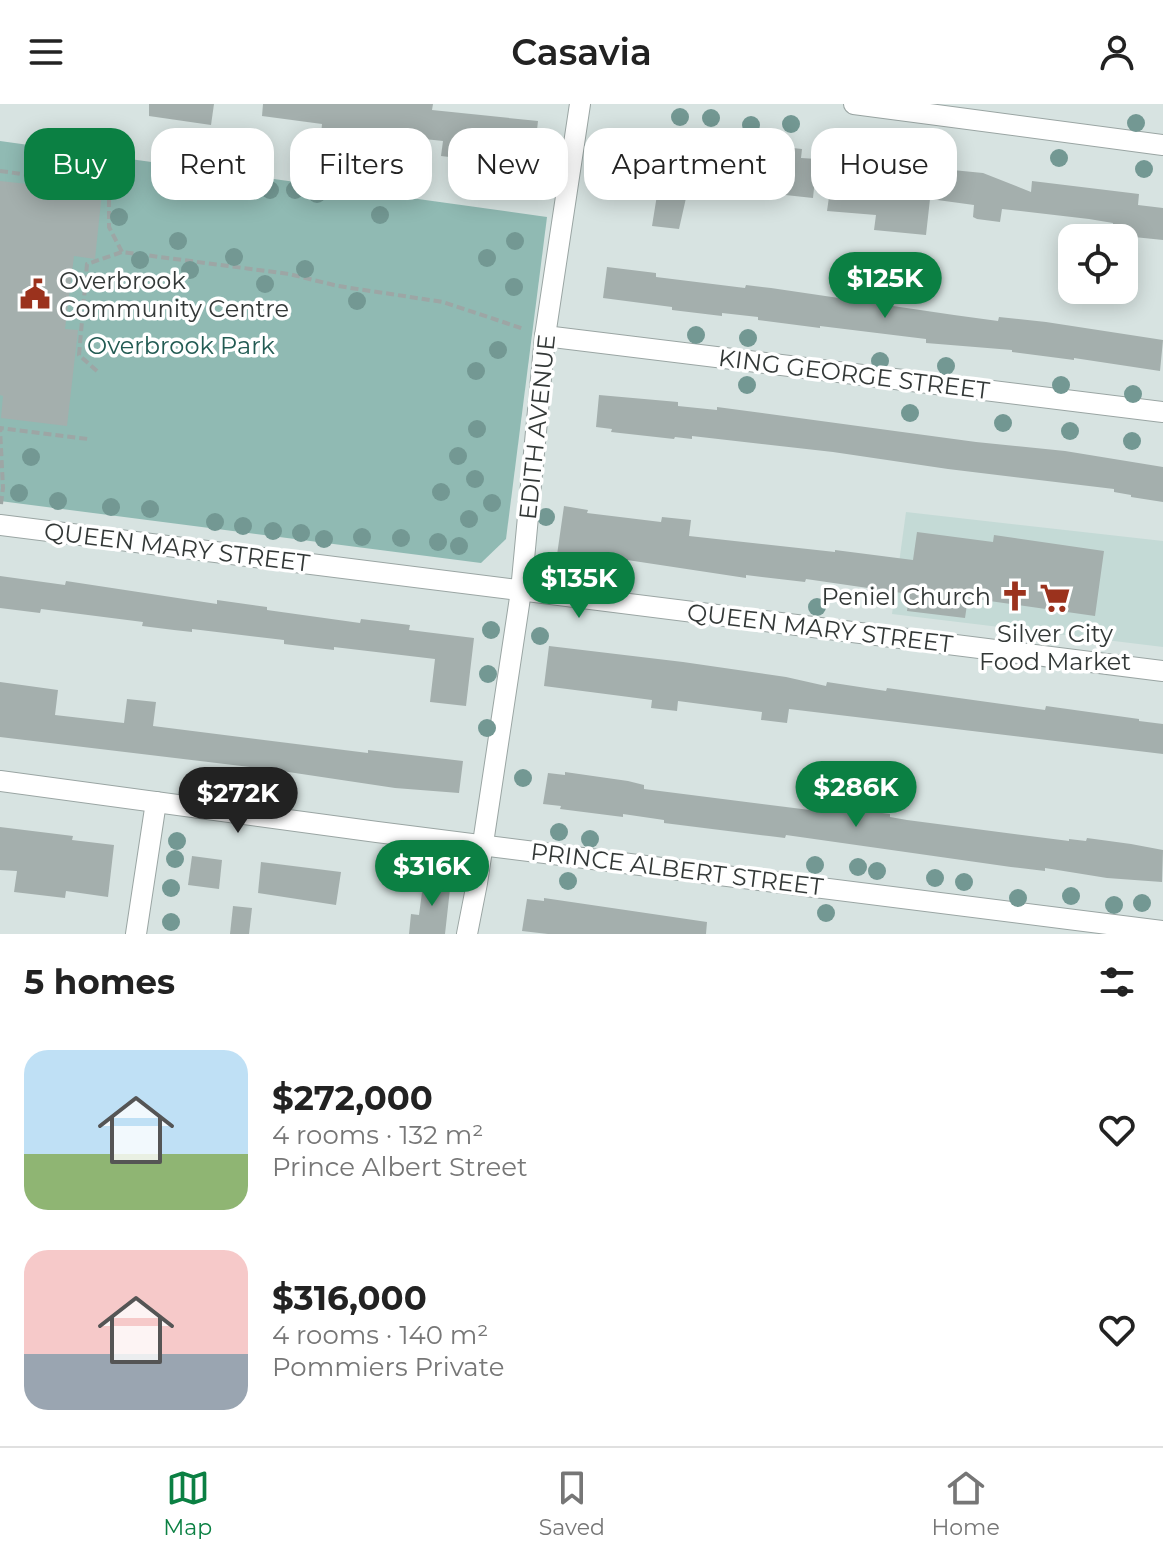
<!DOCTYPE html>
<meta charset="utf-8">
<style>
body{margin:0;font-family:Montserrat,sans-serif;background:#f6f6f6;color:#222;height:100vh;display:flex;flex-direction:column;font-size:30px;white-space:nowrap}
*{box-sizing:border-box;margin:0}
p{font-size:26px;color:#767676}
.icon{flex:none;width:44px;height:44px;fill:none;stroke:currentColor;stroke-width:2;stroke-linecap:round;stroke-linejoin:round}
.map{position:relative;height:830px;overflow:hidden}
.panel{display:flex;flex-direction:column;background:#fff;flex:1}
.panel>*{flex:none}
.top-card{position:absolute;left:24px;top:24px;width:1116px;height:72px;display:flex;gap:16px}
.tools{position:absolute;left:1058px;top:120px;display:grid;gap:16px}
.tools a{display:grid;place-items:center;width:80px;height:80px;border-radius:16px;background:#fff;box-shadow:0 4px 20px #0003;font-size:40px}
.price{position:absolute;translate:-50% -68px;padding:0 18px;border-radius:28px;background:#0b8043;color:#fff;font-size:26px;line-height:52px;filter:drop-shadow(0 2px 4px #0008)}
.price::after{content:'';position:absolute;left:50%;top:48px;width:24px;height:18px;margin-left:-12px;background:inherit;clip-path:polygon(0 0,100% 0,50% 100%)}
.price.on{background:#222;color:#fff}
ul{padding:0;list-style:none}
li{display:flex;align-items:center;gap:24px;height:200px;padding:0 24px}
li span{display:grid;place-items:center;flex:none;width:224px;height:160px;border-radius:24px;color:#555}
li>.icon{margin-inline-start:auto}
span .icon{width:96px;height:96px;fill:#fffc;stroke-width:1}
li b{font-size:34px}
h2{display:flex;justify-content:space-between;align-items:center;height:96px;padding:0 24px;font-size:34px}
.pill{padding:0 28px;border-radius:24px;background:#fff;box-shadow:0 4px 20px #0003;font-size:28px;line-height:72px}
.pill.on{background:#0b8043;color:#fff}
header{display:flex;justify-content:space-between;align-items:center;height:104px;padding:0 24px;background:#fff;font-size:36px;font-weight:600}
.tabs{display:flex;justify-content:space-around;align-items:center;height:112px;border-top:2px solid #e0e0e0;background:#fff;font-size:22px;color:#767676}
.tabs a{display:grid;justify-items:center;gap:4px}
.tabs .on{color:#0b8043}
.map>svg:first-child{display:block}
.built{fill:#c4dad6}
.green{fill:#90bab3}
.building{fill:#a4afad}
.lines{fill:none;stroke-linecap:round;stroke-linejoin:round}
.minor-casing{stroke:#9aa5a3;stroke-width:22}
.path{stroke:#9da6a5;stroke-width:4;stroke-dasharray:8 4;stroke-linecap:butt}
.minor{stroke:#fff;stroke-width:20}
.tree{fill:#739893}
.labels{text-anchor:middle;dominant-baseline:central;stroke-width:7;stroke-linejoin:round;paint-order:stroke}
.poi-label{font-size:24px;fill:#333837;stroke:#fff;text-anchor:start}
.park-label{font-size:24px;fill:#225b53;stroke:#fff}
.street-label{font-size:24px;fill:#333837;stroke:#fff}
</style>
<header><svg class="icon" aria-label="menu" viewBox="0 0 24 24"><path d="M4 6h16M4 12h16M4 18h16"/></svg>Casavia<svg class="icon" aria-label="person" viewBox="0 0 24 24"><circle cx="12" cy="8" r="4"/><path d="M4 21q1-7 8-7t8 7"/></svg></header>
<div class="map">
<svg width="1163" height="830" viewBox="0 0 1163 830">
<rect width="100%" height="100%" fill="#d7e3e1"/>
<polygon class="built" points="906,408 1163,437 1163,543 892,510"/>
<polygon class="green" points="0,37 547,113 506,435 481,459 0,397"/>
<g class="building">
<polygon points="149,0 214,0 211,21 149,12"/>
<polygon points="263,0 433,0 432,6 538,17 532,71 499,67 500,59 441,52 443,37 415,34 415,31 358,25 357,36 321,31 322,20 262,12"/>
<polygon points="621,29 746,45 747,39 802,45 801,54 817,55 813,94 767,89 767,85 708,79 698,96 686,94 679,125 652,122 657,91 644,89 644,85 615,82"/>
<polygon points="881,59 983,69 1031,88 1032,77 1139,90 1138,101 1163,104 1163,136 1134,133 1133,137 1111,134 1113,119 1089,115 1002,105 1000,118 977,115 973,113 974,101 930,95 926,131 874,126 876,111 827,107 831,79 878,84"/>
<polygon points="0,77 102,88 95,155 74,152 65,225 78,226 67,322 1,314 3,292 0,291"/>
<polygon points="607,163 656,169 656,173 745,184 746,181 771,184 954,211 998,217 999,213 1046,218 1163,236 1160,267 1074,254 1074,256 1012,248 1012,246 926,239 926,235 820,222 820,224 758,216 758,213 722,209 722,212 672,206 672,203 603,194"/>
<polygon points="599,291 678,298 678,302 717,306 717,303 976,338 1065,347 1163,363 1163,398 1131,393 1131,391 1114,388 1114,385 948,365 833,348 692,332 692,335 675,333 674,335 611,328 612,325 596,323"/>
<polygon points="564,402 588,406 587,409 661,418 662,413 691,416 689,432 835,448 835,446 913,456 917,428 993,438 994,431 1104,447 1095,512 968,494 965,514 907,507 909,490 806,475 805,478 746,471 746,474 581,449 580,455 557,451"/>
<polygon points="0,472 65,481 66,477 217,500 217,496 267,503 267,506 360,519 361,515 410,521 409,526 474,534 466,602 430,598 435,555 334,543 334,546 317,544 284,540 284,536 192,525 192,528 174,526 142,522 143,518 41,505 40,509 0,504"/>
<polygon points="549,542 683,558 786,573 826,582 827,578 886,587 887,584 1045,606 1046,602 1139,615 1139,617 1163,620 1163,650 789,605 787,619 761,616 762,608 678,597 677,607 651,604 652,596 544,582"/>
<polygon points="0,578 58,586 55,611 124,619 127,595 156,598 153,622 368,649 368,646 463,657 459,689 395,684 275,666 0,633"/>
<polygon points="565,668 628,677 644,681 644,685 810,706 811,703 827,705 827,702 890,710 890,713 907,716 1069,737 1069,735 1086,737 1087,734 1131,740 1163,746 1162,778 1107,774 1045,764 1045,767 1011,763 786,731 785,734 769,732 664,719 664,716 623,710 623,713 560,705 561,702 543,700 548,669 565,671"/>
<polygon points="0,723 73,732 72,736 114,741 108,793 66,787 65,794 14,788 17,767 0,766"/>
<polygon points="192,752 222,756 219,785 188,781"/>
<polygon points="261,758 341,768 336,801 258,789"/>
<polygon points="424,773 451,776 445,830 409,830 411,810 419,811"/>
<polygon points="544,794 707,818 706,830 548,830 522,827 527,795 544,797"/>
<polygon points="233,802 252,804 249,830 230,830"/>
</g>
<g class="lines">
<g class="minor-casing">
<g id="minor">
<polyline points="854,0 1163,41"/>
<polyline points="545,232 1163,308"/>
<polyline points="0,421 1163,567"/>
<polyline points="0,677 377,728 1163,827"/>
<polyline points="136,830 156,698"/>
<polyline points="467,830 477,779 521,487 545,232 580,0"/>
</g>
</g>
<g class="path">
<polyline points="0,67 103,81 109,89 109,123 122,148"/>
<polyline points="97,267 79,251 87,160 122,148 289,170 338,182 443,198 524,225"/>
<polyline points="1,400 3,384 0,324 88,335"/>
</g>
<use href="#minor" class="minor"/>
</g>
<g class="tree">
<circle cx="680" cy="13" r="9"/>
<circle cx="711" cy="14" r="9"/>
<circle cx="1136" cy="19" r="9"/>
<circle cx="791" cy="20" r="9"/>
<circle cx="751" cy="21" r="9"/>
<circle cx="912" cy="36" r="9"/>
<circle cx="66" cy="48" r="9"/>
<circle cx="1059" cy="54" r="9"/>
<circle cx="1144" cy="65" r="9"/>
<circle cx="232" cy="72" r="9"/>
<circle cx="270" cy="86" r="9"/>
<circle cx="295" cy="86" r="9"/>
<circle cx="317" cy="90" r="9"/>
<circle cx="380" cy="111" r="9"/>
<circle cx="119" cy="113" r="9"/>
<circle cx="178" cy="137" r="9"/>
<circle cx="515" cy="137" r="9"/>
<circle cx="234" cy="153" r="9"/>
<circle cx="487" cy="154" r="9"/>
<circle cx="140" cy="156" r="9"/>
<circle cx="305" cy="165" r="9"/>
<circle cx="190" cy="166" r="9"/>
<circle cx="265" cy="180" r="9"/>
<circle cx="514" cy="183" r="9"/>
<circle cx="357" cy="197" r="9"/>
<circle cx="696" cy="231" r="9"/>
<circle cx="748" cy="234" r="9"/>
<circle cx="498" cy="246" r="9"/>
<circle cx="880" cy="257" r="9"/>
<circle cx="946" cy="262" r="9"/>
<circle cx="476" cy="267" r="9"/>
<circle cx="747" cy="281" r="9"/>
<circle cx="1061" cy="281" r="9"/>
<circle cx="1133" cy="290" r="9"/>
<circle cx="910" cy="309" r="9"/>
<circle cx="1003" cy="319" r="9"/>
<circle cx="477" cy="325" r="9"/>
<circle cx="1070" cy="327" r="9"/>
<circle cx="1132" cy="337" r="9"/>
<circle cx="458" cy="352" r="9"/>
<circle cx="31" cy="353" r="9"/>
<circle cx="475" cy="375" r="9"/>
<circle cx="441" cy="388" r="9"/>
<circle cx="19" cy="389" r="9"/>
<circle cx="58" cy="397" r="9"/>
<circle cx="492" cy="399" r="9"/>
<circle cx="111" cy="403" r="9"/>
<circle cx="150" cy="405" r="9"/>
<circle cx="546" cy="413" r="9"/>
<circle cx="469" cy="415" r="9"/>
<circle cx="215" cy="418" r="9"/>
<circle cx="243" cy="422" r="9"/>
<circle cx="273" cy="427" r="9"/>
<circle cx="301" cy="429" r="9"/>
<circle cx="362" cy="433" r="9"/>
<circle cx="401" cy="434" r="9"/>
<circle cx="324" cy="435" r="9"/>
<circle cx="438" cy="438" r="9"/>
<circle cx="459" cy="442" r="9"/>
<circle cx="817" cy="503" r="9"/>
<circle cx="491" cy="526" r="9"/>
<circle cx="540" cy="532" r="9"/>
<circle cx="488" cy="570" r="9"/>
<circle cx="487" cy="624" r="9"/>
<circle cx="255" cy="674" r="9"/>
<circle cx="523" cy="674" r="9"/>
<circle cx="208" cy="679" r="9"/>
<circle cx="559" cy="728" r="9"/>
<circle cx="590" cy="735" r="9"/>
<circle cx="177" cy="737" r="9"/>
<circle cx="175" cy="755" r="9"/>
<circle cx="815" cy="761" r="9"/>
<circle cx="858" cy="763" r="9"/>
<circle cx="877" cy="767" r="9"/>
<circle cx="935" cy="774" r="9"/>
<circle cx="568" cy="777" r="9"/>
<circle cx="964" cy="778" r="9"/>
<circle cx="171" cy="784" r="9"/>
<circle cx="1071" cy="792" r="9"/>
<circle cx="1018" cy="794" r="9"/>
<circle cx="1142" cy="799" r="9"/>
<circle cx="1114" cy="801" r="9"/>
<circle cx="826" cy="809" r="9"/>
<circle cx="171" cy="818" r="9"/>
</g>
<defs>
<g id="civic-bare" transform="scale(2.4)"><path d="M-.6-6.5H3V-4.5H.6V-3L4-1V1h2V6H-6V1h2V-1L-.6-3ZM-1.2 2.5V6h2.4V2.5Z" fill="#9b321d" stroke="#fff" stroke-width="2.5" paint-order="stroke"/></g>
<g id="church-bare" transform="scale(2.4)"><path d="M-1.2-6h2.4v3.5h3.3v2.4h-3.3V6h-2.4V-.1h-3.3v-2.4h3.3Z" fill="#9b321d" stroke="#fff" stroke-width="2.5" paint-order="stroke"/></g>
<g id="supermarket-bare" transform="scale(2.4)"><path d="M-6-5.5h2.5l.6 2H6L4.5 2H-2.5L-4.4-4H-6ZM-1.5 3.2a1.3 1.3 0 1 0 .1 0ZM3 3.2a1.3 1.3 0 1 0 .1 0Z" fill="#9b321d" stroke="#fff" stroke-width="2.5" paint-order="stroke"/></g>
</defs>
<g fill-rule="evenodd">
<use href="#civic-bare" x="35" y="190"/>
<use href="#church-bare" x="1015" y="492"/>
<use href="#supermarket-bare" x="1055" y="494"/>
</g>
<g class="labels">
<g class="poi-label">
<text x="59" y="176">Overbrook<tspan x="59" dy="28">Community Centre</tspan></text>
<text x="991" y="492" text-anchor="end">Peniel Church</text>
<text x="1055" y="529" text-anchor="middle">Silver City<tspan x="1055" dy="28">Food Market</tspan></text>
</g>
<g class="park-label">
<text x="181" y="241">Overbrook Park</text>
</g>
<g class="street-label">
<text transform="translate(854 270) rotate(7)">KING GEORGE STREET</text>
<text transform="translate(537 323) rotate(-84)">EDITH AVENUE</text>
<text transform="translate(177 443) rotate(7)">QUEEN MARY STREET</text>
<text transform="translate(820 524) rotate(7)">QUEEN MARY STREET</text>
<text transform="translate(677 765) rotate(7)">PRINCE ALBERT STREET</text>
</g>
</g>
</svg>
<div class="tools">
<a><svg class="icon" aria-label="locate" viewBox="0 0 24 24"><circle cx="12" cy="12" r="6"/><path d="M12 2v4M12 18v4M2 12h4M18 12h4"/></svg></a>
</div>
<b class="price" style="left:885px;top:216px">$125K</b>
<b class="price" style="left:579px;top:516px">$135K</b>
<b class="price" style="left:856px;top:725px">$286K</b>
<b class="price on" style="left:238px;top:731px">$272K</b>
<b class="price" style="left:432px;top:804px">$316K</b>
<div class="top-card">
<a class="pill on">Buy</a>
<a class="pill">Rent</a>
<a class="pill">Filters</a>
<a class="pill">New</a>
<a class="pill">Apartment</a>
<a class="pill">House</a>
</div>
</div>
<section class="panel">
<h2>5 homes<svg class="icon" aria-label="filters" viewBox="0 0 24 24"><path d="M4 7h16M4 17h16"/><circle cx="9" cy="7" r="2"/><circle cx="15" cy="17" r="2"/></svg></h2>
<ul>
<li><span style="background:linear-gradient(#bfe0f5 65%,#8fb573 0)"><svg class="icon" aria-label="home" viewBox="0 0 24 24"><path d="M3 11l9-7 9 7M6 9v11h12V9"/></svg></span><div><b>$272,000</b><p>4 rooms · 132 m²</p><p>Prince Albert Street</p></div><svg class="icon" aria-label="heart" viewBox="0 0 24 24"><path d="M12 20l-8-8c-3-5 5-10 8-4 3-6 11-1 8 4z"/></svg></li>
<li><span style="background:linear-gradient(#f6c9c9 65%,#9aa5b1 0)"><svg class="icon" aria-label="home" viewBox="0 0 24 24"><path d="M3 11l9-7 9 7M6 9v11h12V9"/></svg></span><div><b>$316,000</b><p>4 rooms · 140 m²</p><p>Pommiers Private</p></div><svg class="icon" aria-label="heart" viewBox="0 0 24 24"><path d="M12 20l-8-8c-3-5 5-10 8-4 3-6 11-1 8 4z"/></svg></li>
</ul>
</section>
<nav class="tabs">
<a class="on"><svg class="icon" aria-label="map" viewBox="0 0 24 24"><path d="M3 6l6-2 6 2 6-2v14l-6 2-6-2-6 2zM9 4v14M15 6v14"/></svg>Map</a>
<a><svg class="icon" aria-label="saved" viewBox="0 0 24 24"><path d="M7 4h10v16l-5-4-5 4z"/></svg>Saved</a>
<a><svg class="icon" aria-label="home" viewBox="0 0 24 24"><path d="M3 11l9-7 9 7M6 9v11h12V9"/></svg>Home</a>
</nav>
